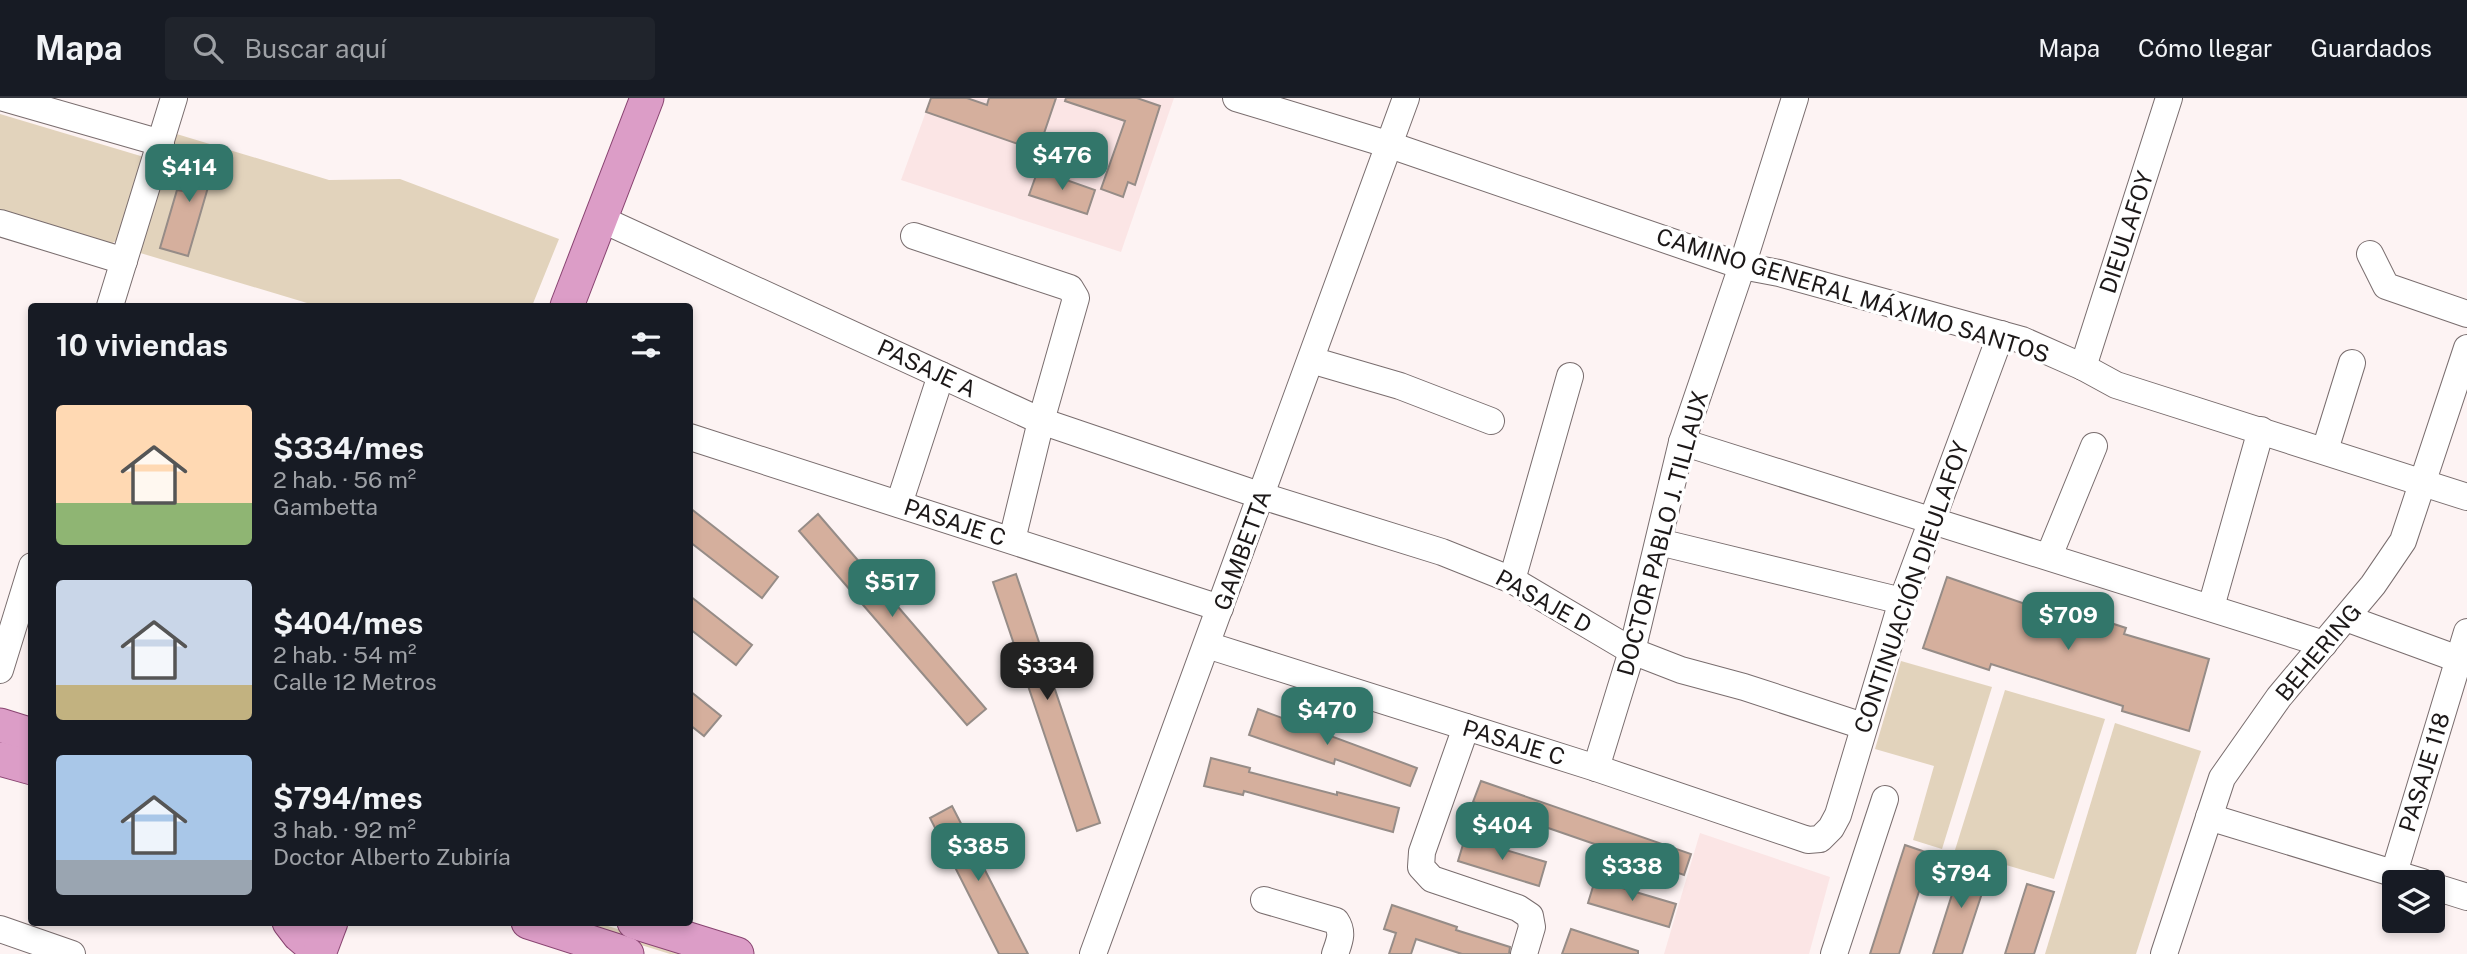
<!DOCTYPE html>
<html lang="es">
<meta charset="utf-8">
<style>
body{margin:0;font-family:"Public Sans",sans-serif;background:#20242c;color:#f1f3f6;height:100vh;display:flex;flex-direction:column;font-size:26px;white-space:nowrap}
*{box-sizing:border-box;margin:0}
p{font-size:23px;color:#9ea1a6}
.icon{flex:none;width:38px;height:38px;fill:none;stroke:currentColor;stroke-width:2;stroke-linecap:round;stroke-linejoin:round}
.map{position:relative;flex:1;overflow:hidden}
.drawer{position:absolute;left:28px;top:205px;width:665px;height:623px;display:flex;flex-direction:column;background:#171b24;border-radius:7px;box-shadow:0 4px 10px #0003}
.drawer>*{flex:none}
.buttons{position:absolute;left:2382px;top:772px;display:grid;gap:14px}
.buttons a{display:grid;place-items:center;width:63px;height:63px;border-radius:7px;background:#171b24;box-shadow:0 4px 10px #0003;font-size:35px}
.price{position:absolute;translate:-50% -60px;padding:0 16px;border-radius:14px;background:#32766a;color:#fff;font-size:23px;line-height:46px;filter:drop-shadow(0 2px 4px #0008)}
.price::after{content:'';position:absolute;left:50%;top:42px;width:21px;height:16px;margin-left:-10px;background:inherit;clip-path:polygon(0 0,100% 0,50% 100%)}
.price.selected{background:#222;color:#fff}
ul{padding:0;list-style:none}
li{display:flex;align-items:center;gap:21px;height:175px;padding:0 28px}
li span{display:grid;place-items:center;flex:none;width:196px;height:140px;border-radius:7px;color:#555}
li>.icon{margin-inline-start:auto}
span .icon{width:84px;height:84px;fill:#fffc;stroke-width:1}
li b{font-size:30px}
h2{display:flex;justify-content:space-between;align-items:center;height:84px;padding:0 28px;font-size:30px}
header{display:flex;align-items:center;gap:42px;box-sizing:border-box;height:98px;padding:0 35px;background:#171b24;border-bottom:2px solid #363941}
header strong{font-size:33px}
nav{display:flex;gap:38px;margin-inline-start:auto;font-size:24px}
.search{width:490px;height:63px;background:#20242c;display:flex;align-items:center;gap:18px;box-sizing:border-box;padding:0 24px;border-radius:7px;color:#9ea1a6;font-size:26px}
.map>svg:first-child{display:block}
.built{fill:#fbe5e5}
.green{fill:#e2d3bc}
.building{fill:#d5af9d;stroke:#968c87;stroke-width:2}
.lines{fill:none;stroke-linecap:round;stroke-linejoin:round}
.minor-casing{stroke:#796d6e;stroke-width:28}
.major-casing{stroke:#894471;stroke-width:35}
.minor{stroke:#fff;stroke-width:26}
.major{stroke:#dc9dc7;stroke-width:33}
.labels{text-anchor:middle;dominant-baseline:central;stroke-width:7;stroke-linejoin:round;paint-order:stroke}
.street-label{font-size:23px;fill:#1c1818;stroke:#fff}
</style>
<header>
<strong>Mapa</strong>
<div class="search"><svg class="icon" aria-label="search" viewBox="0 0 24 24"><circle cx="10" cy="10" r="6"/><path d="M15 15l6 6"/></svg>Buscar aquí</div>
<nav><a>Mapa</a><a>Cómo llegar</a><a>Guardados</a></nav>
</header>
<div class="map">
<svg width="2467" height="856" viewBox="0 0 2467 856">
<rect width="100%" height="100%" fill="#fdf3f3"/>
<g class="built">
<polygon points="931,0 1174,0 1121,154 901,82"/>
<polygon points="1700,735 1830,779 1809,856 1664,856"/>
</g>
<g class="green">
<polygon points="0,16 144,59 119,141 111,146 0,117"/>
<polygon points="170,34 329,82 400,81 559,141 532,208 317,208 137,154"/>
<polygon points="1901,563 1992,589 1942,751 1913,742 1934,668 1875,651"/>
<polygon points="2005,592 2105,621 2054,781 1955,752"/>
<polygon points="2115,625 2201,653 2136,856 2045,856"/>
<polygon points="567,824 595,824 698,856 670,856"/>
</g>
<g class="building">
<polygon points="931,0 967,0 987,7 989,0 1056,0 1038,53 926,14"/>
<polygon points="1066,0 1137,0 1160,8 1135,87 1128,84 1123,99 1101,91 1125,23 1065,3"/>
<polygon points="196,48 218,55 188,158 160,150 177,92 183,93"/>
<polygon points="1038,72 1095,92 1087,116 1029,97"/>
<polygon points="690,410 778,479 762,500 690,444"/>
<polygon points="818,416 986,611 967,627 799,433"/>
<polygon points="1016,476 1100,725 1077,733 993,484"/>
<polygon points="1947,479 2031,508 2034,500 2126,530 2124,536 2209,561 2189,633 2122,613 2123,608 1991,566 1989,572 1923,550"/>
<polygon points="690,498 752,547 736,567 690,531"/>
<polygon points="690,593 721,618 704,638 690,627"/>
<polygon points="1258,611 1417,670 1410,688 1335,661 1334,666 1249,637"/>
<polygon points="1211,660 1250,670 1249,674 1337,697 1337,694 1399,710 1393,734 1244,693 1243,697 1204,688"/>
<polygon points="1481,683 1691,756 1684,777 1473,704"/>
<polygon points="952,708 1028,856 999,856 930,720"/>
<polygon points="1465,740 1546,764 1539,788 1458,763"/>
<polygon points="1905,747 1931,756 1899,856 1870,856"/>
<polygon points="1962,765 1989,774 1962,856 1933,856"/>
<polygon points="1595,782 1676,806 1669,829 1588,805"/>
<polygon points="2027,786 2054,794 2034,856 2005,856"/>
<polygon points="1392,807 1457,829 1456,832 1510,849 1509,856 1462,856 1416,841 1411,856 1389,856 1396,835 1384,831"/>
<polygon points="1571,831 1638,853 1638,856 1562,856"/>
</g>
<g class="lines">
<g class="minor-casing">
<g id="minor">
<polyline points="4,0 161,45"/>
<polyline points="1236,0 1390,47 1742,168 1779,175 2022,242 2083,269 2116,287 2467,399"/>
<polyline points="601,121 1041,323 1262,398 1442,454 1512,482 1632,553 1681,572 1744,589 1863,628"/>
<polyline points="0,125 124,163"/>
<polyline points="914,138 1070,190 1076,200 1041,323 1012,442"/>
<polyline points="2370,156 2386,188 2467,216"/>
<polyline points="110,208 174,0"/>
<polyline points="1311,262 1400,288 1491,323"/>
<polyline points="2083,269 2169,0"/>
<polyline points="690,339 1220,510"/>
<polyline points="1682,344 2324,546"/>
<polyline points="2325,352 2352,265"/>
<polyline points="899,406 941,277"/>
<polyline points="1659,444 1902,503"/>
<polyline points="2049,458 2094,348"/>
<polyline points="1512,482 1570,278"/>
<polyline points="2211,509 2261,332"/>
<polyline points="2346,520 2458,561"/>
<polyline points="1207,547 1596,670 1808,742 1820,741 1831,730 1838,717 1902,503 2001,236"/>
<polyline points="0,572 32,468"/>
<polyline points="1466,629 1422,754 1421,769 1432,781 1518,810 1530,818 1532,829 1524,856"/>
<polyline points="1596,670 1632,553 1682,344 1742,168 1795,0"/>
<polyline points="2209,719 2422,784"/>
<polyline points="2394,775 2467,534"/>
<polyline points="2432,788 2467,799"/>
<path d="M1264,802l72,21c8,12 3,21 -1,33"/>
<polyline points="0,831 72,856"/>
<polyline points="1093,856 1406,0"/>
<polyline points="1834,856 1885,701"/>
<polyline points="2164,856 2222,680 2279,599 2373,487 2403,443 2467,250"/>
</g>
</g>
<g class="major-casing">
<g id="major">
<polyline points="567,208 647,0"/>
<polyline points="0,627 32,637"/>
<polyline points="0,661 32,670"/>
<polyline points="289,824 299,837 319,854"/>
<polyline points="528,824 627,856"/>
<polyline points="634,824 737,856"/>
<polyline points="319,856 331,824"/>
</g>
</g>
<use href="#minor" class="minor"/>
<use href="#major" class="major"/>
</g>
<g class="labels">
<g class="street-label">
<text transform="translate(2126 134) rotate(-72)">DIEULAFOY</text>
<text transform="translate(1853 197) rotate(17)">CAMINO GENERAL MÁXIMO SANTOS</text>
<text transform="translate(927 270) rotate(25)">PASAJE A</text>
<text transform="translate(955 424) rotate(18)">PASAJE C</text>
<text transform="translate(1662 435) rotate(-75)">DOCTOR PABLO J. TILLAUX</text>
<text transform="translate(1242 452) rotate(-70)">GAMBETTA</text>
<text transform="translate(1911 489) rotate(-71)">CONTINUACIÓN DIEULAFOY</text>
<text transform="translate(1544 503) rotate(29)">PASAJE D</text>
<text transform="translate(2318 554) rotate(-50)">BEHERING</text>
<text transform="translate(1514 644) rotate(17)">PASAJE C</text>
<text transform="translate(2424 674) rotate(-73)">PASAJE 118</text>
</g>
</g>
</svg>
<div class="buttons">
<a><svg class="icon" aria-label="layers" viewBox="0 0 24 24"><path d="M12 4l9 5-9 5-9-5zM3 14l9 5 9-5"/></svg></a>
</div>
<b class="price" style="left:1062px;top:94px">$476</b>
<b class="price" style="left:189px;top:106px">$414</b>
<b class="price" style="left:892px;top:521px">$517</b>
<b class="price" style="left:2068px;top:554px">$709</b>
<b class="price selected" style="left:1047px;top:604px">$334</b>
<b class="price" style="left:1327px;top:649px">$470</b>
<b class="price" style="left:1502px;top:764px">$404</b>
<b class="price" style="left:978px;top:785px">$385</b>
<b class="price" style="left:1632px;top:805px">$338</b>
<b class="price" style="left:1961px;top:812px">$794</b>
<section class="drawer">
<h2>10 viviendas<svg class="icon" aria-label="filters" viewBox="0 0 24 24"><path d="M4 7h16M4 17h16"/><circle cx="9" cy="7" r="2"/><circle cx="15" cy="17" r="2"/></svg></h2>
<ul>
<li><span style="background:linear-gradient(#ffd9b3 70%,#8fb573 0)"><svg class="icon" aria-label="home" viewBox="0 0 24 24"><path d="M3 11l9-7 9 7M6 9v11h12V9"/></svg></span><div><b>$334/mes</b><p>2 hab. · 56 m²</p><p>Gambetta</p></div></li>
<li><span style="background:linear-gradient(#c9d6e8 75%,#c2b280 0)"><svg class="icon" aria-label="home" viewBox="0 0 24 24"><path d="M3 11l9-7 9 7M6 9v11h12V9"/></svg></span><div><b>$404/mes</b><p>2 hab. · 54 m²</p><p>Calle 12 Metros</p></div></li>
<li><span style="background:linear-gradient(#a9c7e8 75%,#9aa5b1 0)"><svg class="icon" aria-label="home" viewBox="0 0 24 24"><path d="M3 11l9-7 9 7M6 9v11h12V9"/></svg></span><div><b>$794/mes</b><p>3 hab. · 92 m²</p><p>Doctor Alberto Zubiría</p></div></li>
</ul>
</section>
</div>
